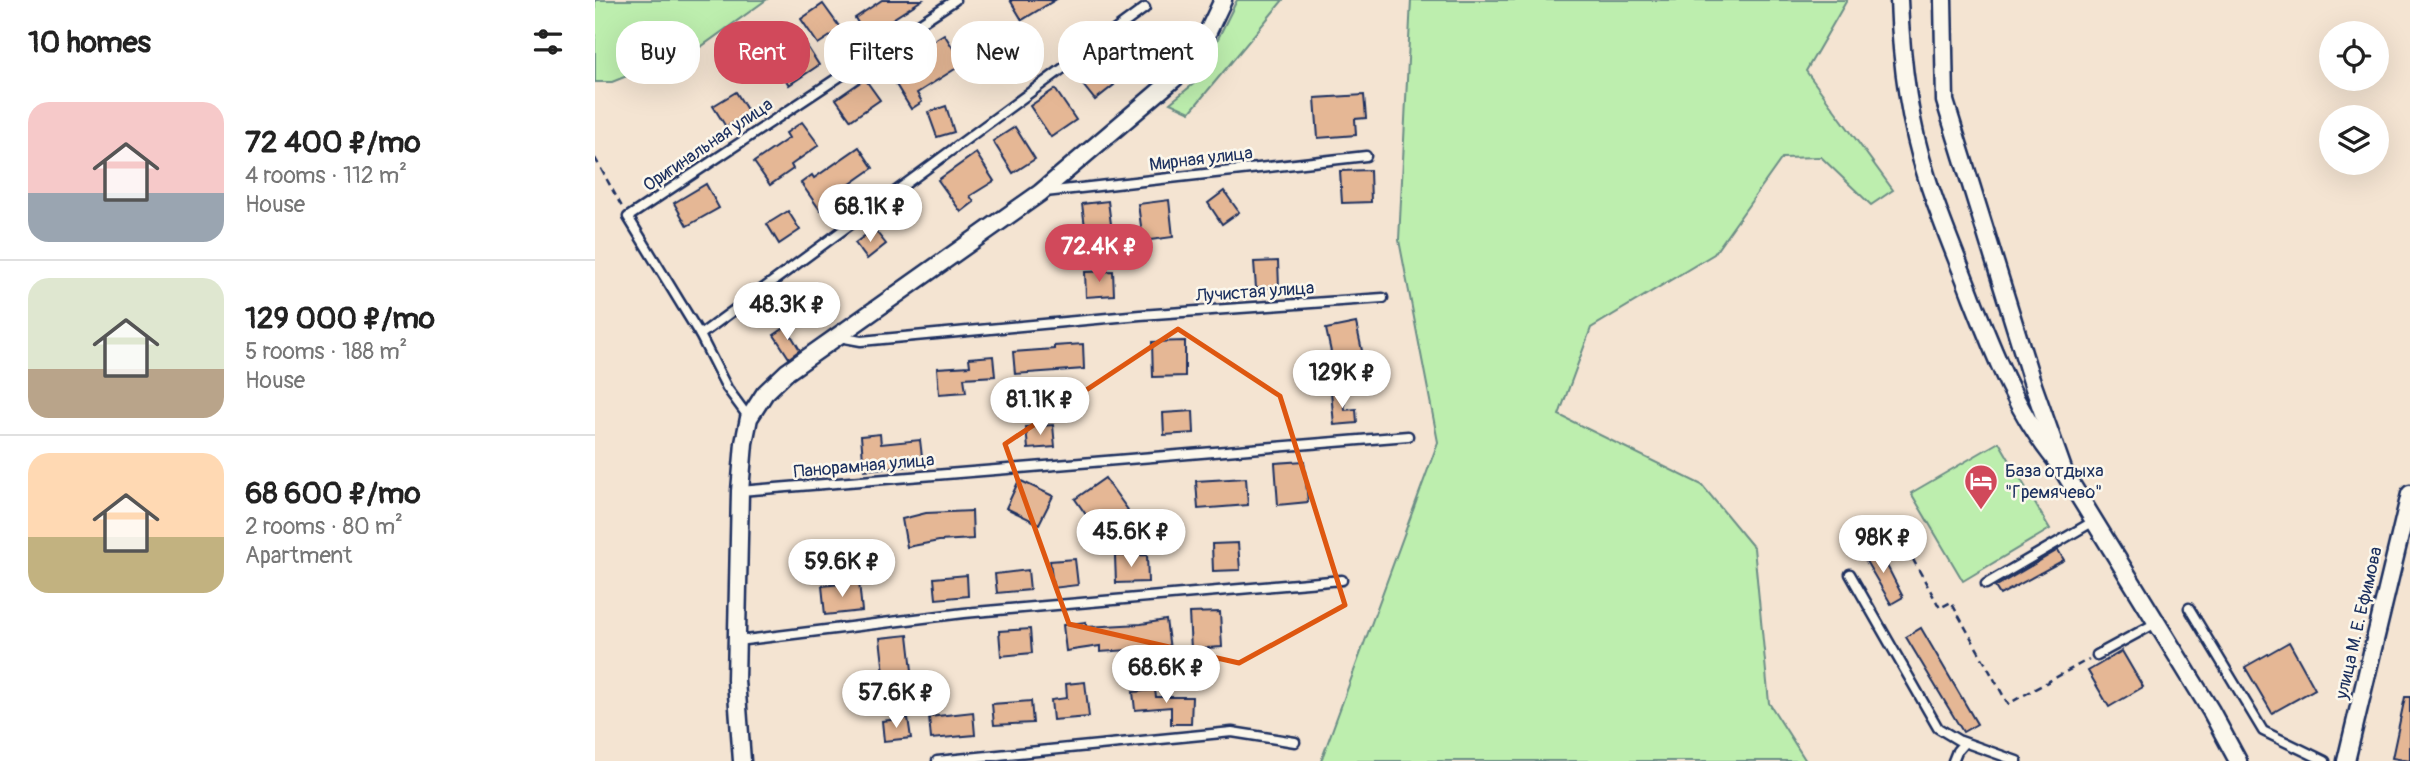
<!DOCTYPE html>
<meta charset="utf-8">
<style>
body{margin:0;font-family:Pangolin,sans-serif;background:#f2f2f2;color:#222;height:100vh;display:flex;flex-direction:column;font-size:26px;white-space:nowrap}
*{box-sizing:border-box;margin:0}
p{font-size:23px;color:#767676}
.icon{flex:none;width:38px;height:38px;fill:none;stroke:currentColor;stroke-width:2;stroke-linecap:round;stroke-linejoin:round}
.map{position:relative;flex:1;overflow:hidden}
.details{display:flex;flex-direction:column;background:#fff;width:595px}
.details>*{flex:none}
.banner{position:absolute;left:21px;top:21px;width:665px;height:63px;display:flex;gap:14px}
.fabs{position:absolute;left:1724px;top:21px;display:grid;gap:14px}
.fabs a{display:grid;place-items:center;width:70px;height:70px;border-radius:50%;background:#fff;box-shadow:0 7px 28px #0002;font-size:35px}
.price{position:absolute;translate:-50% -60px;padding:0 16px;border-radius:24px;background:#fff;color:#222;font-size:23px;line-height:46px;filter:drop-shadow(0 2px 4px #0008)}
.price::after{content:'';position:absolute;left:50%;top:42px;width:21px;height:16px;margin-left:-10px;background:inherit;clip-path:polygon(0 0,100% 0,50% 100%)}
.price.on{background:#d1495b;color:#fff}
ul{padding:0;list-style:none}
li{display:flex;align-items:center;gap:21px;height:175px;padding:0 28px}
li+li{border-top:2px solid #e0e0e0}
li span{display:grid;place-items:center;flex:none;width:196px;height:140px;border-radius:21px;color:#555}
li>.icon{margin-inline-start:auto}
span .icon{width:84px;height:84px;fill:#fffc;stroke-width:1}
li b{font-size:30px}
h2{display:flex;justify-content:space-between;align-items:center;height:84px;padding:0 28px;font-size:30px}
.chip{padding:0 24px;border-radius:28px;background:#fff;box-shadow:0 7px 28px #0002;font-size:24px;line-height:63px}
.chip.on{background:#d1495b;color:#fff}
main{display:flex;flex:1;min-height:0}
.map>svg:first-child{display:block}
.green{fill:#bdeeae;stroke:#6c8e86;stroke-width:2}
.building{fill:#e5b795;stroke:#1b2f5e;stroke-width:2}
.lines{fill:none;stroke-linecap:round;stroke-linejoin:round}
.service-casing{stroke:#1b2f5e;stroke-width:13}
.minor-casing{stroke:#1b2f5e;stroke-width:21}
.path{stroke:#1b2f5e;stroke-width:2.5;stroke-dasharray:7 5;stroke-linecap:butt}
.service{stroke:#fbf7ec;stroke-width:8}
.minor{stroke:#fbf7ec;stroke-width:16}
.marked{fill:none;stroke:#de5710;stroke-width:5;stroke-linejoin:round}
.labels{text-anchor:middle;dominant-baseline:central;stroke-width:5;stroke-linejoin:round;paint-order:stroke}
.street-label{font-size:18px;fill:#1b2f5e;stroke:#fbf7ec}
.poi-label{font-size:18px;fill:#1b2f5e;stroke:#fbf7ec;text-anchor:start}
</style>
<main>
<section class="details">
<h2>10 homes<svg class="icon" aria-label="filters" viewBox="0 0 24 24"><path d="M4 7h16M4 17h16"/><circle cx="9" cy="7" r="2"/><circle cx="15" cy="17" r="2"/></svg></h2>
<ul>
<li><span style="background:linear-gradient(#f6c9c9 65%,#9aa5b1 0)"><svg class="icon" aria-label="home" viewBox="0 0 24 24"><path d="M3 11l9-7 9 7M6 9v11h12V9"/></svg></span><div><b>72 400 ₽/mo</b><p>4 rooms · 112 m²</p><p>House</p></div></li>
<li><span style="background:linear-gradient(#dfe7d0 65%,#b9a48a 0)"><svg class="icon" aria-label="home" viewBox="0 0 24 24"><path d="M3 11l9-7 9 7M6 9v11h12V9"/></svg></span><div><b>129 000 ₽/mo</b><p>5 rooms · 188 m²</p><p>House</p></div></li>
<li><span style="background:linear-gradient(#ffd9b3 60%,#c2b280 0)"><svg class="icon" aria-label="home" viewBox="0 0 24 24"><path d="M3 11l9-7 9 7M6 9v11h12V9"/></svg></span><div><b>68 600 ₽/mo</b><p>2 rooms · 80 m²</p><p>Apartment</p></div></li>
</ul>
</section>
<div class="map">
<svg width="1815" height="761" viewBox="0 0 1815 761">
<rect width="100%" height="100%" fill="#f4e4d2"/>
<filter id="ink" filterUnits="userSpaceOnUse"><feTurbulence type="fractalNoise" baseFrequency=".0143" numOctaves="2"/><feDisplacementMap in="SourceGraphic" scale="14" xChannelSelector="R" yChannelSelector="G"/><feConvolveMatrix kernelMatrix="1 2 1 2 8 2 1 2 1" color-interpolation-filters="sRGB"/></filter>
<g filter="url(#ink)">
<g class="green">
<polygon points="0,0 171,0 107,46 17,82 0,82"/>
<polygon points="642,0 688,0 595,112 575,103 602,81"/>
<polygon points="816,0 1252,0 1211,71 1298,190 1276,205 1226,157 1187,158 1119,254 996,328 964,415 1107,485 1159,548 1174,703 1211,761 726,761 843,442 804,240"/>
<polygon points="1404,442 1455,529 1368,581 1316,493"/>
</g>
<g class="building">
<polygon points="287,0 327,0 271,36 260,18"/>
<polygon points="415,0 460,0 427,20"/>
<polygon points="228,4 246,29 223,44 206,19"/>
<polygon points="349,34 368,64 322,93 327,102 316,109 300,83 327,67 318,53"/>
<polygon points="210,43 224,65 194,85 180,63"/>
<polygon points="504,50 519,68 511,75 519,85 500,100 476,70"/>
<polygon points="270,79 285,100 256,120 241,99"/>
<polygon points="460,89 481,120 456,137 435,106"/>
<polygon points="141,92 154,113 131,127 118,106"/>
<polygon points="769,95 771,118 760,119 761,135 723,138 720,98"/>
<polygon points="351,106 359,132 342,137 333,112"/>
<polygon points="207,122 224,145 196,165 198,169 175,185 159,162 194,138 191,133"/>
<polygon points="420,127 440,159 418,173 398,141"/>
<polygon points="264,147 278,168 234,199 236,202 225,210 206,183 217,175 219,178"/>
<polygon points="381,153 399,181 375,196 379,202 366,212 343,180"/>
<polygon points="775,170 776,202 747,203 745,171"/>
<polygon points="111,184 124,208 92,226 79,203"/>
<polygon points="629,191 644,212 627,224 613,203"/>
<polygon points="574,200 578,237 548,241 543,204"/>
<polygon points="513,201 519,247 493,250 487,204"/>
<polygon points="193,211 205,230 184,244 172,224"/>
<polygon points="279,229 291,244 272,259 260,243"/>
<polygon points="683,261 684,287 661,288 659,262"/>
<polygon points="518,271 519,295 491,297 490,272"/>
<polygon points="761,323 769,360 739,366 731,329"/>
<polygon points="191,327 205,350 194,358 179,335"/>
<polygon points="590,341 590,376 558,377 557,342"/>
<polygon points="488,344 489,369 420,374 418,352 459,349 459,346"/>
<polygon points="398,356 400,376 369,378 371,392 344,394 342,368 375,366 374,358"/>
<polygon points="748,390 750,410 761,409 762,423 739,425 736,391"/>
<polygon points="598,411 599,433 569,435 568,413"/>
<polygon points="458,425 460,447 433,449 431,427"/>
<polygon points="285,434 286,444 325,440 328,465 269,470 266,436"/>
<polygon points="709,461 713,502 683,505 680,463"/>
<polygon points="510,478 533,510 503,532 480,499"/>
<polygon points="651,478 653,505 603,509 601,481"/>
<polygon points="424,480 458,496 444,524 411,508"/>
<polygon points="377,511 378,539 344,541 312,547 307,519 331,513"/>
<polygon points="643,543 645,570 618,571 617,544"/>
<polygon points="1283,548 1308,597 1296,604 1268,556"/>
<polygon points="1463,550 1469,560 1405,595 1400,587"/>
<polygon points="552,555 553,582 521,583 520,556"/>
<polygon points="480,559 483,585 458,588 455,561"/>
<polygon points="433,570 435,590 402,593 400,574"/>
<polygon points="372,575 373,596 341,599 339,578"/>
<polygon points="264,582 267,611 230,615 227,586"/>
<polygon points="625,612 627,647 596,649 594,613"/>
<polygon points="571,620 575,649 549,652 549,649 505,652 505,646 471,651 468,625 491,622 491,627 546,624"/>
<polygon points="1326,628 1382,724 1368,732 1311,637"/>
<polygon points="435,629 437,653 406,656 404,631"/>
<polygon points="313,635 319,688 291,691 285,638"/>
<polygon points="1694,642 1720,689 1677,713 1650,667"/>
<polygon points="1527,651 1548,687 1514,707 1493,671"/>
<polygon points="490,682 494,717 458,720 456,700 472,698 471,684"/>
<polygon points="560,690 561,697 597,697 596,724 576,724 576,707 540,710 538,692"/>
<polygon points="1810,697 1815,697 1815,761 1797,758"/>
<polygon points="436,701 438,723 399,725 397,704"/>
<polygon points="378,712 380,735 336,739 334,717"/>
<polygon points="313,718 316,738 289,741 287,721"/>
</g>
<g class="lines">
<g class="service-casing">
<g id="service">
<polyline points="450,192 771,156"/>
<polyline points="105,335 550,8"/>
<polyline points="244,337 266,341 545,315 788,298"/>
<polyline points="154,418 132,388 105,335 33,217 360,0"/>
<polyline points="145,491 813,436"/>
<polyline points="1255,574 1343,728 1363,740 1422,761"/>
<polyline points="1391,584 1499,521"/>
<polyline points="1594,608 1668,731 1730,761"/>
<polyline points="142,641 369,613 747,580"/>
<polyline points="1502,655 1561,623"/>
<polyline points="342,761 637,732 700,742"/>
<polyline points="1358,761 1362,751 1369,743"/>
</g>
</g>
<g class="minor-casing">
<g id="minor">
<path d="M1304,0c2,59 10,122 28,178 13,41 30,80 45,120 23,58 45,115 85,164"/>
<polyline points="1348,0 1350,101 1438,385 1469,472 1616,711 1643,761"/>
<polyline points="147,761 141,680 145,491 149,443 154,418 170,393 192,372 445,193 580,78 608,42 628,0"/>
<polyline points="1751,761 1815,494"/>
</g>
</g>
<g class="path">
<polyline points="0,158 27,207"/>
<polyline points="1306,538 1345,608 1356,602 1413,704 1494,659"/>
</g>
<use href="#service" class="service"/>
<use href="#minor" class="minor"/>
</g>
</g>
<path class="marked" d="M583,329l102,67 65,209 -106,58 -170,-39 -64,-180z"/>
<defs>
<g id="hotel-pin" transform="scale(1.75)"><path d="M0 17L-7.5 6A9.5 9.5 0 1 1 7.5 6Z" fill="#d1495b" stroke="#fbf7ec"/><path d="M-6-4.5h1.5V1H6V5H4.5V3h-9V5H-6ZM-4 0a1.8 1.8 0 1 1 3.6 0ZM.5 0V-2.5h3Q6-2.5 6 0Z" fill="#fff"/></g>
</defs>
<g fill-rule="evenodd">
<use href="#hotel-pin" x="1386" y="481"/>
</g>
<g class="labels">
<g class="street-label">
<text transform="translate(113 145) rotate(-34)">Оригинальная улица</text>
<text transform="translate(606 159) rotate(-7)">Мирная улица</text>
<text transform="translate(660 292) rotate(-4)">Лучистая улица</text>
<text transform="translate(269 466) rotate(-5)">Панорамная улица</text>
<text transform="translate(1764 623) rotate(-77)">улица М. Е. Ефимова</text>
</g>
<g class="poi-label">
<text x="1410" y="471">База отдыха<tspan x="1410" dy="21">"Гремячево"</tspan></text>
</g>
</g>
</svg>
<div class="fabs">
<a><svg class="icon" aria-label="locate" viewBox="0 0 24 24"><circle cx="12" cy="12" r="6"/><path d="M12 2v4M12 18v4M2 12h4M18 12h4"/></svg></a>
<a><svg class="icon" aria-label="layers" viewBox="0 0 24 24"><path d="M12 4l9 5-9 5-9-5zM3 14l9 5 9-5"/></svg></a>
</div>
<b class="price" style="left:275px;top:244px">68.1K ₽</b>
<b class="price on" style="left:504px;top:284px">72.4K ₽</b>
<b class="price" style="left:192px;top:342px">48.3K ₽</b>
<b class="price" style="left:747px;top:410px">129K ₽</b>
<b class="price" style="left:445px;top:437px">81.1K ₽</b>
<b class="price" style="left:536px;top:569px">45.6K ₽</b>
<b class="price" style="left:1288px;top:575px">98K ₽</b>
<b class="price" style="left:247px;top:599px">59.6K ₽</b>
<b class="price" style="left:571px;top:705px">68.6K ₽</b>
<b class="price" style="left:301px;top:730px">57.6K ₽</b>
<div class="banner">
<a class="chip">Buy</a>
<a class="chip on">Rent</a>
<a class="chip">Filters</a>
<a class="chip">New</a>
<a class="chip">Apartment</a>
</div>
</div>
</main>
